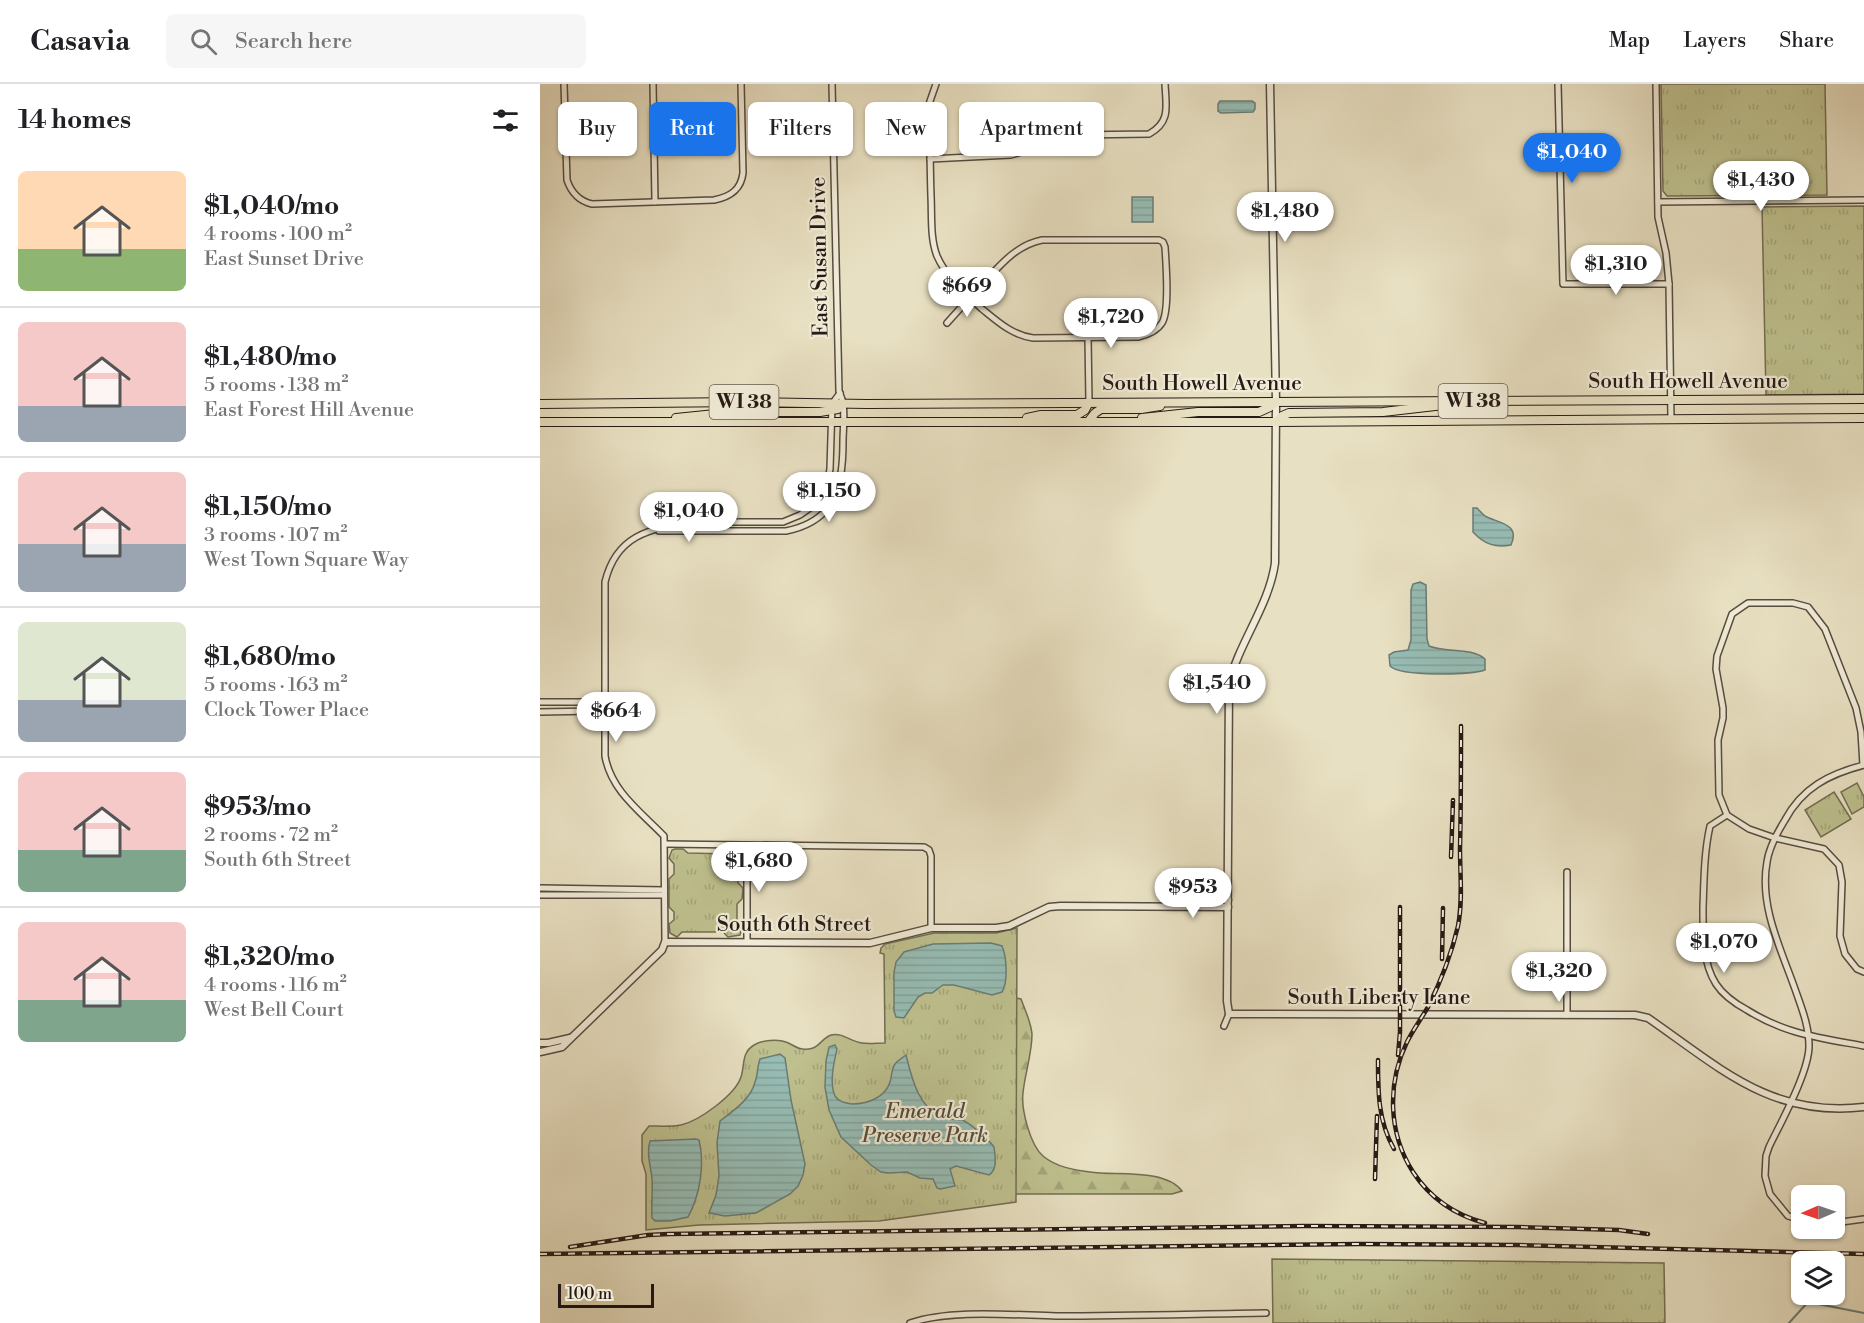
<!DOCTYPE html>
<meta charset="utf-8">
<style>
body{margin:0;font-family:"Libre Bodoni",serif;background:#f6f6f6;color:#202124;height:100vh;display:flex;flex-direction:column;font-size:22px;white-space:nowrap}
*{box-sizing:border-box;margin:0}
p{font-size:20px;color:#757577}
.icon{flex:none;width:33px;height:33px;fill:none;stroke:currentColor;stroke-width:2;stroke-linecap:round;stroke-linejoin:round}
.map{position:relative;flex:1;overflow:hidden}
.details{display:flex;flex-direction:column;background:#fff;width:540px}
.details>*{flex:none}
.banner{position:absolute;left:18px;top:18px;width:570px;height:54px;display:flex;gap:12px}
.needle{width:39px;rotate:268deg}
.buttons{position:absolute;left:1251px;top:1101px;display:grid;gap:12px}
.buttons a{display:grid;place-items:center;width:54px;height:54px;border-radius:9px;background:#fff;box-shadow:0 2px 4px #0004;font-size:30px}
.scale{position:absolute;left:18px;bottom:15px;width:96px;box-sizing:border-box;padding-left:6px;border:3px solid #271a15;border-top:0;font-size:16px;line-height:21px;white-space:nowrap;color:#271a15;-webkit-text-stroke:4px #f0ebd7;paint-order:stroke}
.price{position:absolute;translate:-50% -51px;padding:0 14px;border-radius:21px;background:#fff;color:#222;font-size:20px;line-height:39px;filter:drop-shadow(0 2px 3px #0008)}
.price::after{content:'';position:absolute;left:50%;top:36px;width:18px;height:14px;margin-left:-9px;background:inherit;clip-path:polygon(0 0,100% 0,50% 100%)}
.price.current{background:#1a73e8;color:#fff}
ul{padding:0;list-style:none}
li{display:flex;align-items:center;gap:18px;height:150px;padding:0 18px}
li+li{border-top:2px solid #e0e0e0}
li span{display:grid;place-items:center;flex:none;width:168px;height:120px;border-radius:9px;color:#555}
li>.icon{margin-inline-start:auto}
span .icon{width:72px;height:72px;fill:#fffc;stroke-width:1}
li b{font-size:26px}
h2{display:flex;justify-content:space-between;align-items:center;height:72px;padding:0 18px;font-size:26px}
.chip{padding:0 21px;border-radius:9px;background:#fff;box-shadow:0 2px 4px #0004;font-size:21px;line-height:54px}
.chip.current{background:#1a73e8;color:#fff}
header{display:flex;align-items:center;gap:36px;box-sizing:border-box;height:84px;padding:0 30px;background:#fff;border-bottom:2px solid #e0e0e0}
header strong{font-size:28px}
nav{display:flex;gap:33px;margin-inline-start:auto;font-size:21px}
.search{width:420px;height:54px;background:#f6f6f6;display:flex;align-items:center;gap:15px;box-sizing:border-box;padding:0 21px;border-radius:9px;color:#757577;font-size:22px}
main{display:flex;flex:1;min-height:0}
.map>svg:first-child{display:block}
.forest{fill:url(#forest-firs);stroke:#726d52;stroke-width:1.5}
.park{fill:url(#park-tufts);stroke:#726d52;stroke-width:1.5}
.water{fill:url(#water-rules);stroke:#6a7c75;stroke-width:1.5}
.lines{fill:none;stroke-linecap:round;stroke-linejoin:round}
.stream{stroke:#6a7c75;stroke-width:2}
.minor-casing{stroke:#574c40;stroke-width:8}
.tertiary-casing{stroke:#574c40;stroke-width:9}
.primary-casing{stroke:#271a15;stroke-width:10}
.minor{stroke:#f0ebd7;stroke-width:5}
.tertiary{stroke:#f0ebd7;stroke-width:6}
.primary{stroke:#e8e0c2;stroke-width:8}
.rail-casing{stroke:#271a15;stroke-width:4.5}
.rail{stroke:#f0ebd7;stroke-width:2;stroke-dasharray:7;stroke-linecap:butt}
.labels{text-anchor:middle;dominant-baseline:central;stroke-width:4.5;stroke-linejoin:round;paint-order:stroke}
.shield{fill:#f0ebd7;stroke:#63594f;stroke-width:1.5}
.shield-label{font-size:20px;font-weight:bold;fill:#271a15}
.street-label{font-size:21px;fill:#271a15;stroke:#f0ebd7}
.park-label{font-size:21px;font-style:italic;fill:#544c39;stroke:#f0ebd7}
</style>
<header>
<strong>Casavia</strong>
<div class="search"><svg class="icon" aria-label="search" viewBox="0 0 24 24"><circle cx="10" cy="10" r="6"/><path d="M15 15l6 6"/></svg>Search here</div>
<nav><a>Map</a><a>Layers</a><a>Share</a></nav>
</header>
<main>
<section class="details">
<h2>14 homes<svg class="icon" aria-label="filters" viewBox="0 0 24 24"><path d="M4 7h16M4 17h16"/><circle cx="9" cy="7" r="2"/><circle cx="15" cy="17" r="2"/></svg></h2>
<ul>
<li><span style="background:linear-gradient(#ffd9b3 65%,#8fb573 0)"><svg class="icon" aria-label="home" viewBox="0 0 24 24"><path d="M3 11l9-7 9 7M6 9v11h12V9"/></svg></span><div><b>$1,040/mo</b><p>4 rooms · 100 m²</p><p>East Sunset Drive</p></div></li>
<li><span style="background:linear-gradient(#f6c9c9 70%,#9aa5b1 0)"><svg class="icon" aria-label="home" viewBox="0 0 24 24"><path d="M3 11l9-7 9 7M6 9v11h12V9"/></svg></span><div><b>$1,480/mo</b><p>5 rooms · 138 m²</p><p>East Forest Hill Avenue</p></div></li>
<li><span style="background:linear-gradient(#f6c9c9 60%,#9aa5b1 0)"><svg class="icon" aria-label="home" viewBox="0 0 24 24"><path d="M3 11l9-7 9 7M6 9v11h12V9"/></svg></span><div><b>$1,150/mo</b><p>3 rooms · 107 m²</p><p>West Town Square Way</p></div></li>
<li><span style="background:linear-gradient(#dfe7d0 65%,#9aa5b1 0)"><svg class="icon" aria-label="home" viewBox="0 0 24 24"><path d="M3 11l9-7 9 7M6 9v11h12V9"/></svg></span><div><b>$1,680/mo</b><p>5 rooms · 163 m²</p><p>Clock Tower Place</p></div></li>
<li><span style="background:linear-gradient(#f6c9c9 65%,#7fa58c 0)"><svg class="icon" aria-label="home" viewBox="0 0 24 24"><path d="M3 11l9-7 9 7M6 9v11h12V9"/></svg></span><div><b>$953/mo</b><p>2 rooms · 72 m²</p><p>South 6th Street</p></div></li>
<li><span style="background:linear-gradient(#f6c9c9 65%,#7fa58c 0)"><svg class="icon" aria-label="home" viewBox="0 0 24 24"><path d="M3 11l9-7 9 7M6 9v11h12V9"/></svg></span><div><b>$1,320/mo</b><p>4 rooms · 116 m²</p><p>West Bell Court</p></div></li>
</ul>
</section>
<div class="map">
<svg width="1324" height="1239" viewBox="0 0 1324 1239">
<defs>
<pattern id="forest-firs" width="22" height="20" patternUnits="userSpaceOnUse" patternTransform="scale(1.5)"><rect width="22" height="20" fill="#bec08e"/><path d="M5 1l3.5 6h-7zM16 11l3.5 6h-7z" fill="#a3a47a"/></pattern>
<pattern id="park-tufts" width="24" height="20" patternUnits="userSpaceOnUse" patternTransform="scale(1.5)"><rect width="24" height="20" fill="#bec08e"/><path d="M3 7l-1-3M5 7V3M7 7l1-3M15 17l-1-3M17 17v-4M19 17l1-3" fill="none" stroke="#a3a47a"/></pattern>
<pattern id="water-rules" width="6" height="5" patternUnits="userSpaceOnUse" patternTransform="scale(1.5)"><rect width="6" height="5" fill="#97bdb5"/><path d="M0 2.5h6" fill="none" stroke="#82a29b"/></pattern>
</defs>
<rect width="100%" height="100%" fill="#e8e0c2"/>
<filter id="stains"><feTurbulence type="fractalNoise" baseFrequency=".00333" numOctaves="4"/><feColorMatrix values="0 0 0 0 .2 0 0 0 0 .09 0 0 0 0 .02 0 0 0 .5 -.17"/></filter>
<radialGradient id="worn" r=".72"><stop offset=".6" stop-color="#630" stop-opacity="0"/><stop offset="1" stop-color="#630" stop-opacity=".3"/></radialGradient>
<path class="forest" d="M470,913l11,2c4,11 10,23 11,35 0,20 -7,39 -9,59 -2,16 7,52 20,63 13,11 31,14 47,16 25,4 75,-4 92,19l-10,3h-177z"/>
<g class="park">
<polygon points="1121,0 1285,0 1287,111 1127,112 1123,107"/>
<polygon points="1324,122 1324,310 1226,311 1222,123"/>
<polygon points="1317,699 1324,713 1324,723 1312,730 1301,708"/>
<polygon points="1294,708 1311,735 1281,753 1265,726"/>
<polygon points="135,765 143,765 148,769 189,770 196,765 202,769 203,779 198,784 198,799 203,804 202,815 197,820 197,838 202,843 200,851 188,853 183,848 142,848 137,853 130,849 129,840 134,836 134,828 129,823 129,795 134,790 134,780 129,774 132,766"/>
<path d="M477,844l-1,274 -137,19 -180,4 -53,5v-56l-4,-13v-26l7,-9c10,0 22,1 32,-1 18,-4 54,-30 60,-48 4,-12 0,-24 13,-32 8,-5 24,-6 32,-3 6,2 11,7 17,7 16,2 17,-10 28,-14 11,-3 20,7 31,8 7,1 15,0 23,0l-1,-89 -4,-1 1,-5 4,-4 49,-11h62z"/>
<polygon points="732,1175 1124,1179 1125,1239 733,1239"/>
</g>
<g class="water">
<polygon points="680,17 712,17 715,19 715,25 713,28 681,29 678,27 678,20"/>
<rect x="592" y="113" width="21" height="25"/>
<path d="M933,424h4c3,3 5,6 8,8 12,7 36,7 26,29 -16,3 -27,-1 -38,-13z"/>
<path d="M880,498l6,3 1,54 2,7c17,7 42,1 56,13v11c-15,5 -84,7 -95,-4l-1,-11 5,-3 14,-2 3,-10v-50l2,-6z"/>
<path d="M451,859l11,3c5,12 6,36 0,46l-10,3 -38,-10h-11l-11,8h-7l-7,4 -14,21 -8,-1 -2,-6v-39l2,-10 8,-10 29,-8z"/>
<path d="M295,961l2,4c-3,13 -8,34 -2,47 4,6 10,7 17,8 15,0 33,-6 38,-22 2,-6 1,-12 5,-18 3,-4 7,-6 11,-9 6,24 12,52 37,63 6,2 12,1 19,2 7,2 27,20 32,27 1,9 4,22 -5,28l-33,-9 -6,3 5,17 -15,3 -3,-1 -4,-9 -13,-1 -13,-6 -19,1 -7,-1 -10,-7 -30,-28 -12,-27 -4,-23 1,-26 3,-14z"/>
<path d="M240,970l5,4 6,42 14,64 -2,11 -5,11 -8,8 -34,19 -31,3 -16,-3 7,-18 3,-19 -2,-33 3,-22c13,-10 31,-22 35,-39 3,-7 2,-15 5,-23z"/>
<path d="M156,1055l3,1c6,25 1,55 -11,77l-18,4h-15l-3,-3c-1,-13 1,-26 0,-39 -1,-13 -6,-25 -2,-38z"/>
</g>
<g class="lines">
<polyline class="stream" points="1249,1239 1268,1218 1324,1229"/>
<g class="minor-casing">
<g id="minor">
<path d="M24,0l3,96c4,12 12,21 25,24l122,-4c16,-3 27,-10 29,-27l-2,-89"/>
<polyline points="113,0 115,118"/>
<path d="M396,0l-7,20c1,31 1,62 2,92 1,20 -1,42 6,60 9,21 28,37 45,53 16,13 30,26 51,29l105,-1c9,-2 19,-6 24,-14 8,-13 4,-59 3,-76l-2,-5 -4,-2h-117c-30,6 -47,32 -68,53l-27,30"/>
<polyline points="1018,0 1023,200 1129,200"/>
<polyline points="1116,0 1118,133 1126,169 1129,200 1131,335"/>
<path d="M390,75l81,-4 65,-20 73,-1c22,-12 17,-28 16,-50"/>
<polyline points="1118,118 1324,116"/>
<polyline points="548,254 549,318"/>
<path d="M119,447h127c50,-10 57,-44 57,-89 0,-12 2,-26 0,-38 0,-4 -3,-9 -4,-13l-7,-307"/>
<polyline points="0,618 55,618 65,622"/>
<polyline points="0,628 55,627 65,622"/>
<polyline points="1323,681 1321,648 1316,624 1285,545 1268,523 1253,519 1208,519 1192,530 1177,572 1176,585 1183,624 1183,634 1178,656 1179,711 1187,731 1209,745 1235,754 1284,765 1299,781 1302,798 1300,852 1305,870 1317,885 1324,888"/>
<path d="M1187,731l-17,11c-6,27 -6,54 -7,82 0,24 -1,54 13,76 7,11 20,20 31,26 38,24 74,28 117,36"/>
<polyline points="125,760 384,763 389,766 391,772 391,844"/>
<polyline points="1027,788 1027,931"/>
<polyline points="0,804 124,806"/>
<polyline points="0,811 124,811"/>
<path d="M125,858l-1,-106c-23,-24 -53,-45 -59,-80v-174c11,-46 43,-53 85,-60h93l17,-7 10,-7 10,-11 8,-18 2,-10 2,-65 8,-11"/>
<polyline points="207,858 207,761"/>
<polyline points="684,942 689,930"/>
<path d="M1262,1136l-14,-4 -18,-22 -5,-18 1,-20 3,-9c12,-25 40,-75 40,-101 0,-20 -7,-37 -14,-57 -14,-40 -36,-83 -28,-127 2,-15 10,-29 18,-42 17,-32 44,-46 79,-55"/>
<polyline points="1294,1139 1324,1135"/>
<path d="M370,1239c41,-14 102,-8 146,-7 70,0 140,-2 210,-3"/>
</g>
</g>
<g class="tertiary-casing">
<g id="tertiary">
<path d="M730,0l6,318 -1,161c-6,43 -36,79 -46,121l-2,317 2,13 406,1 13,3c71,49 123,100 216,89"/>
<polyline points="627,820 641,817 688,816"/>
<polyline points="0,959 8,959 30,954"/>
<polyline points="0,968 22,963 122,866 125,858 330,859 391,844 456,844 469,842 509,823 521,822 688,823"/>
</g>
</g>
<g class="primary-casing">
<g id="primary">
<polyline points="0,320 204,318 327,320 1324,315"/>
<polyline points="136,334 195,328 280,328 298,325 303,320"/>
<polyline points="487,334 501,331 537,331 545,326 549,318"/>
<polyline points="602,334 658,328 719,328 730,323 736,318"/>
<polyline points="0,338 736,338 1324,334"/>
<polyline points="548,338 555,329 561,325 601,325 620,322"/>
<polyline points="736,338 742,332 749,329 843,328 904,321"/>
</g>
</g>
<use href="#minor" class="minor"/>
<use href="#tertiary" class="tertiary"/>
<use href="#primary" class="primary"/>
<g class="rail-casing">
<g id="rail">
<path d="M921,642c0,41 0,82 -1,123 0,25 3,52 -2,77 -6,26 -18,57 -30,81 -7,12 -15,23 -21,35 -20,41 -19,91 6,130 17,26 42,43 72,51"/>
<polyline points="911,773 913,716"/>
<polyline points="902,875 903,824"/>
<polyline points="858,971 860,948 860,823"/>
<path d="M838,976c0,32 0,61 16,89"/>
<polyline points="835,1095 837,1032"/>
<polyline points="30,1163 108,1151 129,1150 764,1142 978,1143 1079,1146 1108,1150"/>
<polyline points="0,1170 819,1160 978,1161 1324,1170"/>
</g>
</g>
<use href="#rail" class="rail"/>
</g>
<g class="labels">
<g class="shield">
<rect x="898.5" y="300" width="69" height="34" rx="4.5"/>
<rect x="169.5" y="301" width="69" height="34" rx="4.5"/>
</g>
<g class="shield-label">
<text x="933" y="317">WI 38</text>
<text x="204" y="318">WI 38</text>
</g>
<g class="street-label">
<text transform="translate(280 173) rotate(-91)">East Susan Drive</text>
<text x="1148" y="298">South Howell Avenue</text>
<text x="662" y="300">South Howell Avenue</text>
<text x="254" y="841">South 6th Street</text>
<text x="839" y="914">South Liberty Lane</text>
</g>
<g class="park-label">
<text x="385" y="1028">Emerald<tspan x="385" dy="24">Preserve Park</tspan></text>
</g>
</g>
<rect width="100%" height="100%" filter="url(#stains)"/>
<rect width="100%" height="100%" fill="url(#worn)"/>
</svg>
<div class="buttons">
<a><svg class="needle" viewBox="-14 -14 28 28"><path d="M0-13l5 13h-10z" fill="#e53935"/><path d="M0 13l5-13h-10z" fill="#757577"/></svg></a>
<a><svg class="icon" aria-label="layers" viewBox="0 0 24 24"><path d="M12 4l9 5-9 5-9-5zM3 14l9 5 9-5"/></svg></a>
</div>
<div class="scale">100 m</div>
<b class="price current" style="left:1032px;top:100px">$1,040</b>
<b class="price" style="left:1221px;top:128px">$1,430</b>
<b class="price" style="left:745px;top:159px">$1,480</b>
<b class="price" style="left:1076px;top:212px">$1,310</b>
<b class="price" style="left:427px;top:234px">$669</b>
<b class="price" style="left:571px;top:265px">$1,720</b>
<b class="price" style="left:289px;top:439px">$1,150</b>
<b class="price" style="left:149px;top:459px">$1,040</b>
<b class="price" style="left:677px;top:631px">$1,540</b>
<b class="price" style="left:76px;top:659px">$664</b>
<b class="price" style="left:219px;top:809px">$1,680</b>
<b class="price" style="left:653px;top:835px">$953</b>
<b class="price" style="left:1184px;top:890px">$1,070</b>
<b class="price" style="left:1019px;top:919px">$1,320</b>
<div class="banner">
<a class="chip">Buy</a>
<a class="chip current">Rent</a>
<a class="chip">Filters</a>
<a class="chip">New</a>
<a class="chip">Apartment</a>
</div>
</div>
</main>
